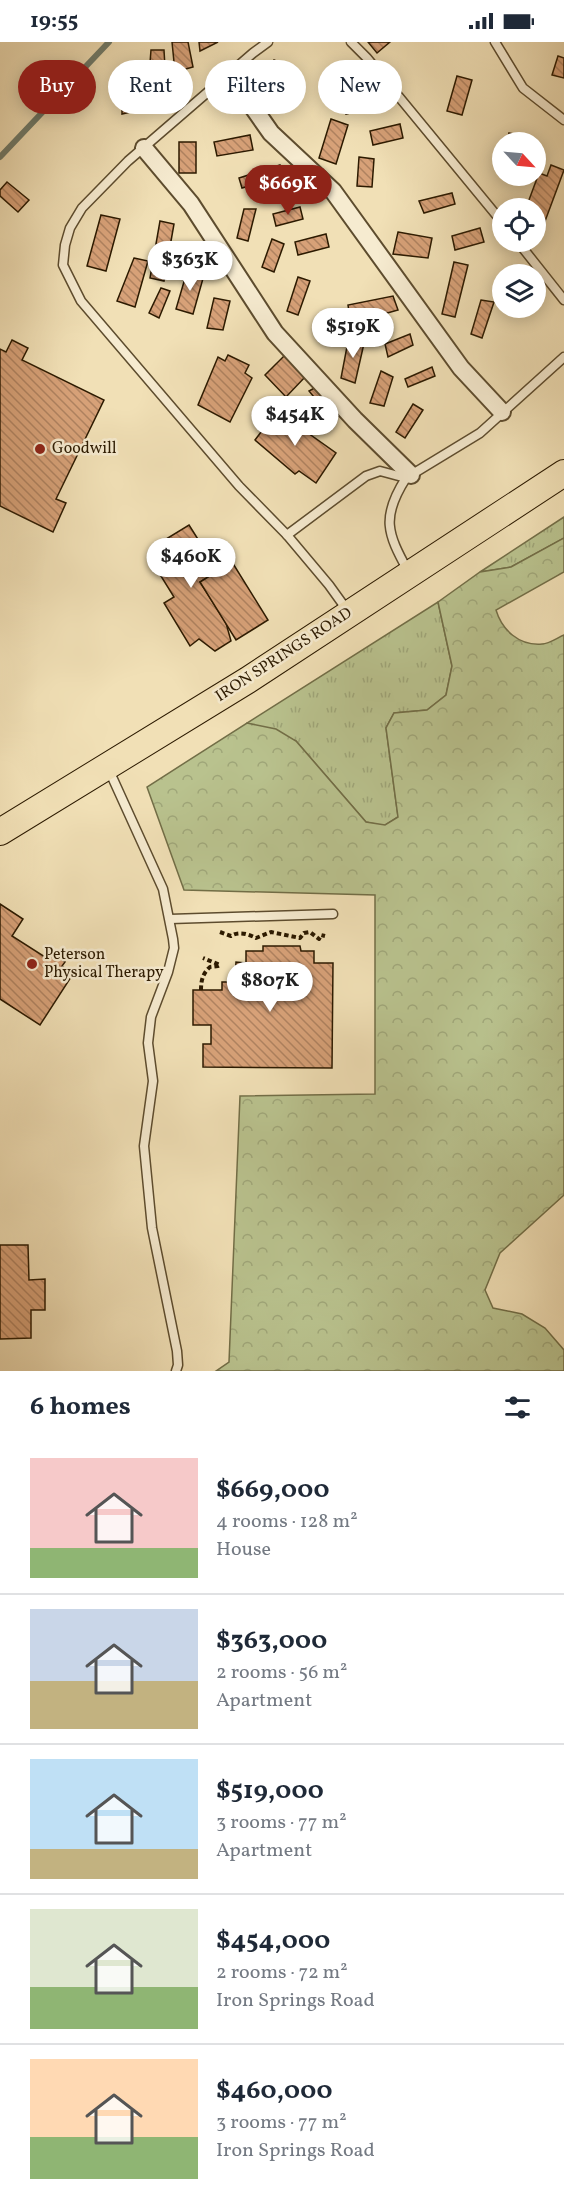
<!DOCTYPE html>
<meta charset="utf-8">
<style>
body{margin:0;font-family:Vollkorn,serif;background:#f2f2f3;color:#1f2937;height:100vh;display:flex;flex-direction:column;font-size:22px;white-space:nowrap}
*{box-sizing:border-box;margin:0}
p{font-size:20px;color:#747a83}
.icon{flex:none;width:33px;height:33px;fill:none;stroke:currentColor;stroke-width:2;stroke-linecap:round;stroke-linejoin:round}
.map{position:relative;height:1329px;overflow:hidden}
.side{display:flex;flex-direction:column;background:#fff;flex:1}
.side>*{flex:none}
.hud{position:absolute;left:18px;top:18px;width:528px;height:54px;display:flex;gap:12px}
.needle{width:39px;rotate:116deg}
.controls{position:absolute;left:492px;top:90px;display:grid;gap:12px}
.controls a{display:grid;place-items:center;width:54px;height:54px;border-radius:50%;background:#fff;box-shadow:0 3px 15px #0003;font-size:30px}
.price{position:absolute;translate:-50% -51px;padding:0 14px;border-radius:21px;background:#fff;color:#222;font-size:20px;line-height:39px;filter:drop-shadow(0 2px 3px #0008)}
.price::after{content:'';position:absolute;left:50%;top:36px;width:18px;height:14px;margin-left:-9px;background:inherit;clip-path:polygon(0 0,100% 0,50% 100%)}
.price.current{background:#8f2418;color:#fff}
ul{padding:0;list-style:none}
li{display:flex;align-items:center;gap:18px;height:150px;padding:0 30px}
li+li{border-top:2px solid #e0e1e3}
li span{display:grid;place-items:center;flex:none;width:168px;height:120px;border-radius:0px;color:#555}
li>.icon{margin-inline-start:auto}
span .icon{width:72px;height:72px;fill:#fffc;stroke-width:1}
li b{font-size:26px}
h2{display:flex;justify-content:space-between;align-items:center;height:72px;padding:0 30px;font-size:26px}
.pill{padding:0 21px;border-radius:27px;background:#fff;box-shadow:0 3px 15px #0003;font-size:21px;line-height:54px}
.pill.current{background:#8f2418;color:#fff}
.status{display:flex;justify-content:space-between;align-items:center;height:42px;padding:0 30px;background:#fff;direction:ltr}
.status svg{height:16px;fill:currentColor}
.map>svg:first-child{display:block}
.grass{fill:url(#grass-tufts);stroke:#726e47;stroke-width:1.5}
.forest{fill:url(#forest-crowns);stroke:#726e47;stroke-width:1.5}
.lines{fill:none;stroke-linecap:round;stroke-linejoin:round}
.stream{stroke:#6f7b6b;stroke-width:6}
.building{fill:url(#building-back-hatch);stroke:#2c1a00;stroke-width:1.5}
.lane-casing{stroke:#5d4c2e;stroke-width:11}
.street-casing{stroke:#5d4c2e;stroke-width:20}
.primary-casing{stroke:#2c1a00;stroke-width:28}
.path{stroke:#2c1a00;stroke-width:4;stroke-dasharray:4.5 3;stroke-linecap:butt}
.lane{stroke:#f6ebd0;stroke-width:8}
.street{stroke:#f6ebd0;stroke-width:16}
.primary{stroke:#f1e0b6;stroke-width:26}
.poi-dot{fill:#8f2418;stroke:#f6ebd0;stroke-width:2}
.labels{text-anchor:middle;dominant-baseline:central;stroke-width:5;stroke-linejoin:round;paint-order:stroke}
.poi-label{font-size:16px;fill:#2c1a00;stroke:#f6ebd0;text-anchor:start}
.street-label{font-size:16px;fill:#2c1a00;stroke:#f6ebd0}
</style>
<div class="status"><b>19:55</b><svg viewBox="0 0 49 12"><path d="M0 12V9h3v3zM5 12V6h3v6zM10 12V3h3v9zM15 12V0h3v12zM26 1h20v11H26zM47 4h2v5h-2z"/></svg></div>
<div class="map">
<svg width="564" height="1329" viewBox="0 0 564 1329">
<defs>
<pattern id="grass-tufts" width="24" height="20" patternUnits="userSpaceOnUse" patternTransform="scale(1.5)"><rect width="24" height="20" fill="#b9c28e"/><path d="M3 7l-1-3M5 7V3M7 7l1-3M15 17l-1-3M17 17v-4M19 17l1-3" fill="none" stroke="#9fa679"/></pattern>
<pattern id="forest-crowns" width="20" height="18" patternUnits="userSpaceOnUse" patternTransform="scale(1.5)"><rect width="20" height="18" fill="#b9c28e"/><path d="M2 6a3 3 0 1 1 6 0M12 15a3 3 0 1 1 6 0" fill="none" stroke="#9fa679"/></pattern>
<pattern id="building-back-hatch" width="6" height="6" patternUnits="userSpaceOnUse" patternTransform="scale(1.5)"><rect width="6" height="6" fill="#d7a178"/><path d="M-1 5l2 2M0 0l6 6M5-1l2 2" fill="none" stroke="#af8260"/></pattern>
</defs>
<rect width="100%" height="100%" fill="#f1e0b6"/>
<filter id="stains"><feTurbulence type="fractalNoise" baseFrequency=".00333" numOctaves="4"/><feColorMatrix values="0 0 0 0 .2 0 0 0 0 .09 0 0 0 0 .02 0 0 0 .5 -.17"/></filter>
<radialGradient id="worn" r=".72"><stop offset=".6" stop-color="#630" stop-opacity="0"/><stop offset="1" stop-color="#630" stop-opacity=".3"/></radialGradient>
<g class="grass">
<polygon points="564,475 564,496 511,525 480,530"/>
<polygon points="438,560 452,624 446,653 427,668 394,671 386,686 398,775 384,784 366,780 296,699 247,681"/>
</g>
<path class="forest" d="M564,496v34l-68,38c6,20 23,36 46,34 7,0 15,-6 22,-9v560l-64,58 -15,37 8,18 29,6 23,14 19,22v21h-348l13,-9 11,-266 135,-2v-199l-191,-5 -37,-103 100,-64 29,6 20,12 70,81 19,3 13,-8 -12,-89 8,-15 33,-3 19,-15 6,-29 -14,-64 42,-30 31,-5z"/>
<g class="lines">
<polyline class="stream" points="0,115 109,0"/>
</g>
<g class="building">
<polygon points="172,0 188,0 193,25 175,30"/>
<polygon points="199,0 218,0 200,9"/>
<polygon points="368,0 390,0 377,11"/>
<polygon points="151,8 164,8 166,43 148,46"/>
<polygon points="558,14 564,16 564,36 552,33"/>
<polygon points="274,18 290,25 277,59 261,52"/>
<polygon points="138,34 140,68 122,72 122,39"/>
<polygon points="457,34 472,38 462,73 447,69"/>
<polygon points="385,48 388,62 346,72 343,58"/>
<polygon points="331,77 348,83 336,122 319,116"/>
<polygon points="400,82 403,96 373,103 370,89"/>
<polygon points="509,91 528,95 527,100 507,100"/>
<polygon points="250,93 253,108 217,114 214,100"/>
<rect x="179" y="100" width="17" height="31"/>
<polygon points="359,115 374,117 372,145 357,144"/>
<polygon points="280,123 284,134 242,146 239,136"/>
<polygon points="551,123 564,128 541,190 536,188 536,166 526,166 539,131 547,134"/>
<polygon points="7,140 29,158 18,170 0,154 0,148"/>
<polygon points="452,151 455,162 424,171 419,159"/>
<polygon points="300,165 303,177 276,184 273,172"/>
<polygon points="244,167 256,167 248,199 237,196"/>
<polygon points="101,173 120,177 106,229 87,224"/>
<polygon points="160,179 174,182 164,239 150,236"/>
<polygon points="480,186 484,200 455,208 452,194"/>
<polygon points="398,190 432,196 428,216 393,212"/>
<polygon points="326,192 329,205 298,213 295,200"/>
<polygon points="272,197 284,202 274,230 262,225"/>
<polygon points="134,216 148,219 135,265 117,259"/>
<polygon points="454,220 468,223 455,275 442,272"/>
<polygon points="188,226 204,233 193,272 176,267"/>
<polygon points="298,235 310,239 298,273 287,269"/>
<polygon points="161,246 170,249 159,276 149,271"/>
<polygon points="393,254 398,268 366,277 368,283 352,289 348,263"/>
<polygon points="214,256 230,259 223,288 207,286"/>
<polygon points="481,258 494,260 482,296 471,292"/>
<polygon points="326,268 338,272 333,286 330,285 326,296 318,293"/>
<polygon points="410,292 413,303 388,315 385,302"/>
<polygon points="349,294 365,297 355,341 341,336"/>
<polygon points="12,298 28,306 22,318 104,358 56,457 66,461 53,490 0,464 0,307 6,310"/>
<polygon points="287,311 306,334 286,355 265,333"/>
<polygon points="228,313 249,323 245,331 252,336 230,380 198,363 218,315 225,319"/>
<polygon points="432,325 435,334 408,345 405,337"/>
<polygon points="381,329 393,335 384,364 370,361"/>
<polygon points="318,344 338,370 335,378 330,371 324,379 313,369 319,361 309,349"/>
<polygon points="413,362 423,368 405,396 396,390"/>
<polygon points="277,369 336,411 316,441 299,429 295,432 255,398"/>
<polygon points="189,483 218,529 200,540 226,581 231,599 215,609 199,597 190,604 164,561 174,555 151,518 158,513 153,505"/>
<polygon points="232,520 268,578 236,598 200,540"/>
<polygon points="0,862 23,877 12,894 48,917 52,911 65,920 62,924 73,932 40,983 0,957"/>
<polygon points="263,904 300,904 301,909 314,909 314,921 333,921 332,1026 203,1025 203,1002 211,1002 211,983 193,983 193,948 222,948 222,940 235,940 236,920 246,921 246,909 263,909"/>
<polygon points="0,1203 28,1203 29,1238 45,1237 45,1268 31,1268 31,1296 0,1297"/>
</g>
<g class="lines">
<g class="lane-casing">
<g id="lane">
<polyline points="268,0 253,11 128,119 82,166 70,186 65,203 63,223 81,259 239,444 287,493 329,543 347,568"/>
<polyline points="351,0 367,16 502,180"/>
<polyline points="495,0 523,46 564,78"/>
<polyline points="518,200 564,258"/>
<path d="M406,436c-25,39 -19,55 2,93"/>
<polyline points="287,493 366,434 380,429 406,436 480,391 564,315"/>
<polyline points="108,726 163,847 173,897 174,906 168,930 151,975 148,1001 153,1039 144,1104 152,1186 177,1309 178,1323 176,1329"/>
<polyline points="170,877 333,872"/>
</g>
</g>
<g class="street-casing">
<g id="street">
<polyline points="229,31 271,91 333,149 461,326 502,370"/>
<polyline points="144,106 191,162 275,291 355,378 411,433"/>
</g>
</g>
<g class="primary-casing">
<polyline id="primary" points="0,790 248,638 564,431"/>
</g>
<g class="path">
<path d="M220,890l11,4c8,-5 17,-2 25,2l15,-6 29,6 4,-5 6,-1 9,7 2,-4 4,1"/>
<path d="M201,948c0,-10 2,-17 9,-23l8,-1 2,-1 -17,-7"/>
</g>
<use href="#lane" class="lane"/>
<use href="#street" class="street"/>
<use href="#primary" class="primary"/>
</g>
<g class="poi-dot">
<circle cx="40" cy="407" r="6"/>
<circle cx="32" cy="922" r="6"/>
</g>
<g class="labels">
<g class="poi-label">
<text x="52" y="407">Goodwill</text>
<text x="44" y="913">Peterson<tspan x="44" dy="18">Physical Therapy</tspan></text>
</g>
<g class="street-label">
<text transform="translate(284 613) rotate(-33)">IRON SPRINGS ROAD</text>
</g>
</g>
<rect width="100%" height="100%" filter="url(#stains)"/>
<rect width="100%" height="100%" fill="url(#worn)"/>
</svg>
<div class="controls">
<a><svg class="needle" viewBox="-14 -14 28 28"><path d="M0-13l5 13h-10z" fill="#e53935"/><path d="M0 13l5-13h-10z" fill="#747a83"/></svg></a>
<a><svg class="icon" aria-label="locate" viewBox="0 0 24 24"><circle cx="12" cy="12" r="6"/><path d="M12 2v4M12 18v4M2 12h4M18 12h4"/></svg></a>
<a><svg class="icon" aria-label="layers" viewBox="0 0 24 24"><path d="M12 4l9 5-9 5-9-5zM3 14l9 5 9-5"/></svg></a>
</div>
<b class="price current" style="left:288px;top:174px">$669K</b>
<b class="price" style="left:190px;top:250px">$363K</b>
<b class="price" style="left:353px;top:317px">$519K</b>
<b class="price" style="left:295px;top:405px">$454K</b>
<b class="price" style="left:191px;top:547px">$460K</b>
<b class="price" style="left:270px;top:971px">$807K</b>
<div class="hud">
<a class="pill current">Buy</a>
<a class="pill">Rent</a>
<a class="pill">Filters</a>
<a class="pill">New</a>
</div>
</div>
<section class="side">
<h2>6 homes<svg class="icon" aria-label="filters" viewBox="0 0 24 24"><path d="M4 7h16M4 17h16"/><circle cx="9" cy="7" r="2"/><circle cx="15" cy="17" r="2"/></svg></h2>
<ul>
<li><span style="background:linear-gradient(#f6c9c9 75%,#8fb573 0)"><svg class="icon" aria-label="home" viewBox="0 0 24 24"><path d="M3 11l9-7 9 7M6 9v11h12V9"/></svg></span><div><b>$669,000</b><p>4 rooms · 128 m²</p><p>House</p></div></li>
<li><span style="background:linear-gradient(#c9d6e8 60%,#c2b280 0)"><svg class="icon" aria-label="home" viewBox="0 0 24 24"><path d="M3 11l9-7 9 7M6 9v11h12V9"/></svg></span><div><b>$363,000</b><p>2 rooms · 56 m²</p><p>Apartment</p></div></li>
<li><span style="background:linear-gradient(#bfe0f5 75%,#c2b280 0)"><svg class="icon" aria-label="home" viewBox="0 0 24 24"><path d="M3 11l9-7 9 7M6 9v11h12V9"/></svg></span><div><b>$519,000</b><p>3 rooms · 77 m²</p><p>Apartment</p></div></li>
<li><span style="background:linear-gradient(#dfe7d0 65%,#8fb573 0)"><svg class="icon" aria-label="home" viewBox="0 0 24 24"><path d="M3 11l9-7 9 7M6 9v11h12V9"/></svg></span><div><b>$454,000</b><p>2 rooms · 72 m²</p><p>Iron Springs Road</p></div></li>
<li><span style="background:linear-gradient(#ffd9b3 65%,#8fb573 0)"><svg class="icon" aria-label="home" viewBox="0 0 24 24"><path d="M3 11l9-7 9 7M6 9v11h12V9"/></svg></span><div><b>$460,000</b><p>3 rooms · 77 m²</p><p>Iron Springs Road</p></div></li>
</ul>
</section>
